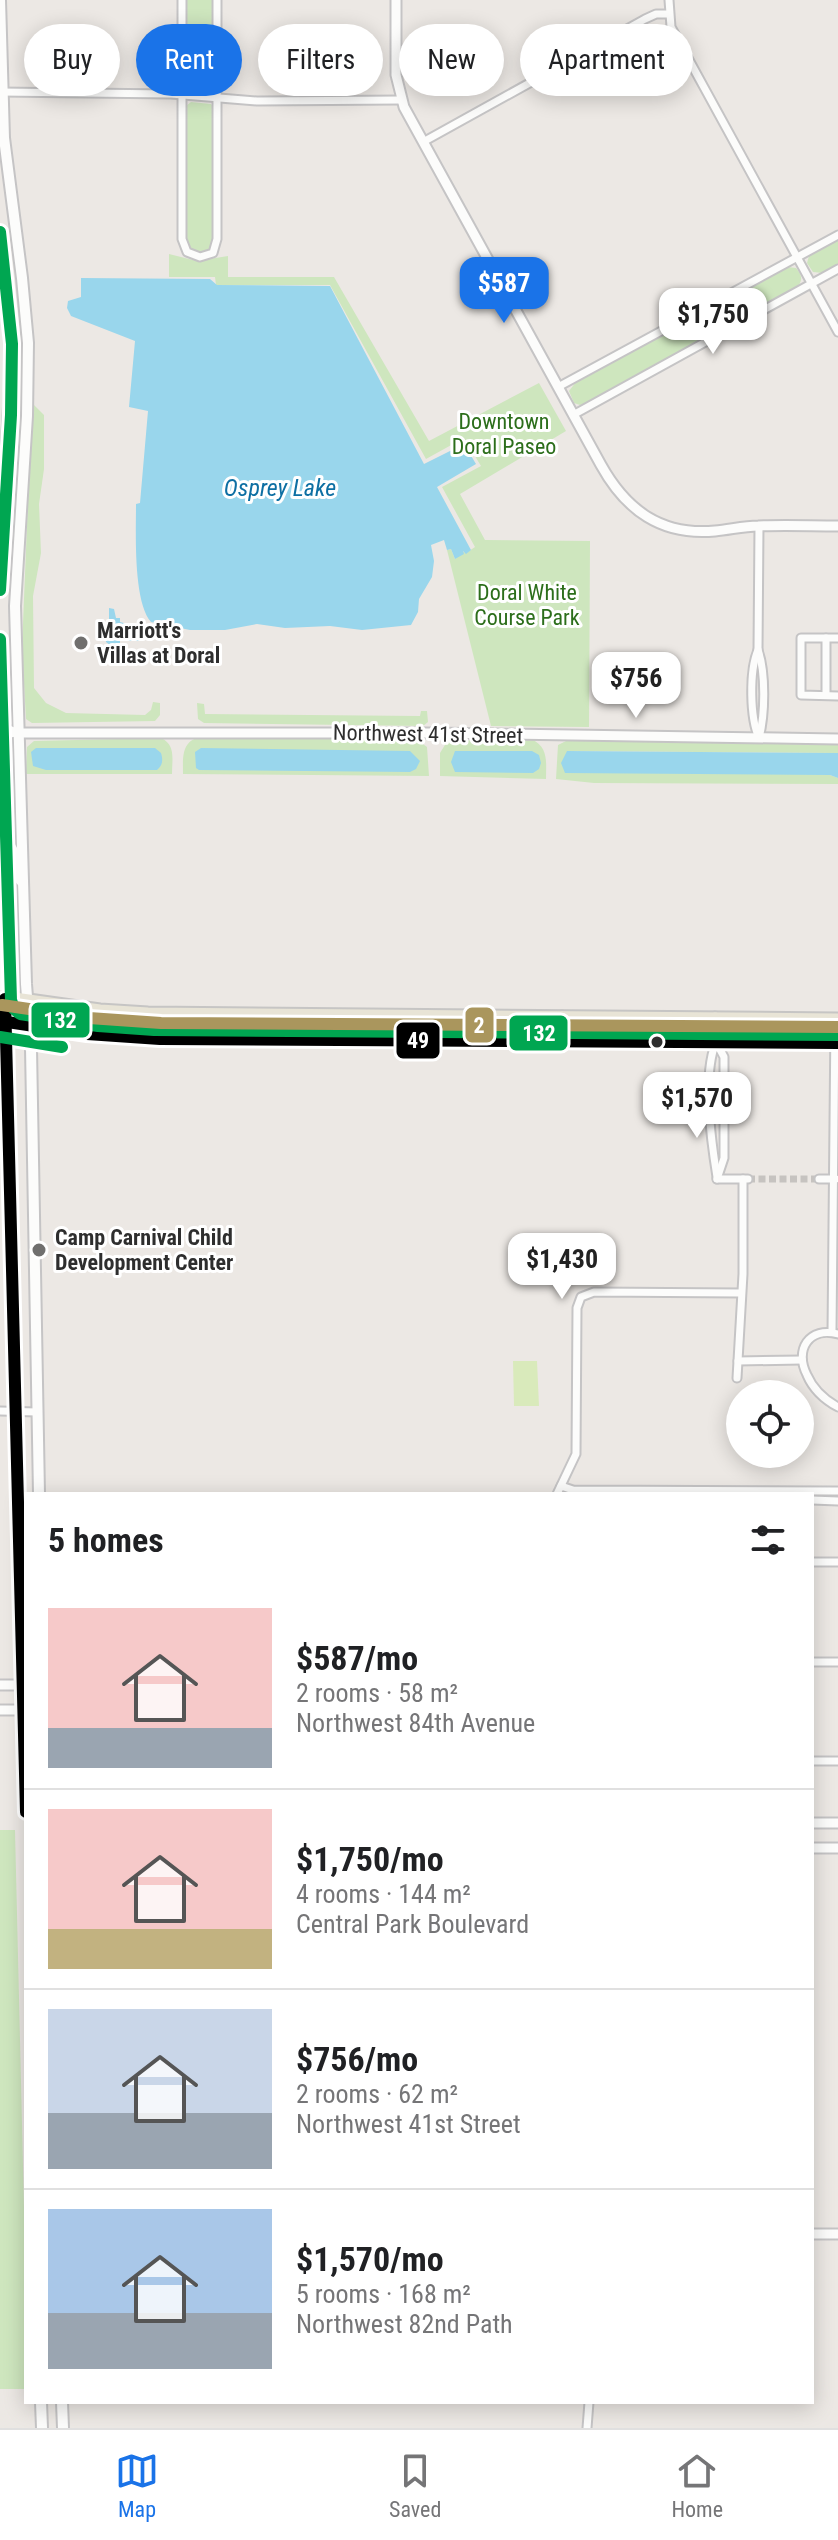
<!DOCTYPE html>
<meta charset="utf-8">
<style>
body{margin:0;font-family:"Roboto Condensed",sans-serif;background:#f6f6f6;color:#202124;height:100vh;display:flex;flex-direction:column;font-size:30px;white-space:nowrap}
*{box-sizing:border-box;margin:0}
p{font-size:26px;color:#757577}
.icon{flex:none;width:44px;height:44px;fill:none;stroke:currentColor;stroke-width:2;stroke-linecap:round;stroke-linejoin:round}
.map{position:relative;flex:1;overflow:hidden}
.sheet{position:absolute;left:24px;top:1492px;width:790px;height:912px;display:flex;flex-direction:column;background:#fff;border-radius:0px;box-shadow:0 4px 20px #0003}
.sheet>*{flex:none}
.hud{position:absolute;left:24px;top:24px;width:790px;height:72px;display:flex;gap:16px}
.fabs{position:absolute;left:726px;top:1380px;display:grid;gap:16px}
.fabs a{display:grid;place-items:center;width:88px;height:88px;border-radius:50%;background:#fff;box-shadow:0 4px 20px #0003;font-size:40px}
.price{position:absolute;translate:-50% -68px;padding:0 18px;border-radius:16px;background:#fff;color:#222;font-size:26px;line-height:52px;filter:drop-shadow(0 2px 4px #0008)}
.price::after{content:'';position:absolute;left:50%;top:48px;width:24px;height:18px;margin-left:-12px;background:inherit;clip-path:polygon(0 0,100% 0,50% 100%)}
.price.active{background:#1a73e8;color:#fff}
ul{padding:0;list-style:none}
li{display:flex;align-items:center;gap:24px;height:200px;padding:0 24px}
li+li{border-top:2px solid #e0e0e0}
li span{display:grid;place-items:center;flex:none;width:224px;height:160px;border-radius:0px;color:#555}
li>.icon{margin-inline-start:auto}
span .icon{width:96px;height:96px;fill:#fffc;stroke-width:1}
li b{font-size:34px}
h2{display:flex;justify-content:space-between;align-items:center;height:96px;padding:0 24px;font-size:34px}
.pill{padding:0 28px;border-radius:36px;background:#fff;box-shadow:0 4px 20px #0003;font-size:28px;line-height:72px}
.pill.active{background:#1a73e8;color:#fff}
.tab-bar{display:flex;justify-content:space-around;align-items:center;height:112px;border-top:2px solid #e0e0e0;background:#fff;font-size:22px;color:#757577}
.tab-bar a{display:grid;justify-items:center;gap:4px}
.tab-bar .active{color:#1a73e8}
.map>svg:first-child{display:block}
.green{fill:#cee6be}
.pitch{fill:#d9eabb}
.water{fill:#99d6ec}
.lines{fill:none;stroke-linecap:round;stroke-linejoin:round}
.minor-tunnel{stroke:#c6c3c0;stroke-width:7;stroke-dasharray:7 3.5;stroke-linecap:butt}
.minor-casing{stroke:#c5c4c5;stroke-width:11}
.tertiary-casing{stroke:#c5c4c5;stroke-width:13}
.secondary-casing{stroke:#c5c4c5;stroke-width:14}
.primary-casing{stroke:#c6c5c4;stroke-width:15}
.minor{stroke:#fcfcfb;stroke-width:7}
.tertiary{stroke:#fcfcfb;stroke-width:9}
.secondary{stroke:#fcfcfb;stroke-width:10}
.primary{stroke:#e8e4d6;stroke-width:11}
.bus-1-casing{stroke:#fff;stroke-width:18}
.bus-2-casing{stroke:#fff;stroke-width:18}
.bus-3-casing{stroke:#fff;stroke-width:18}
.bus-1{stroke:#000;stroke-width:12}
.bus-2{stroke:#00a651;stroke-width:12}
.bus-3{stroke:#aa965d;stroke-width:12}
.poi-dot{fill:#706f6e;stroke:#fff;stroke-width:3}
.bus-dot{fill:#2e2e2e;stroke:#fff;stroke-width:3}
.labels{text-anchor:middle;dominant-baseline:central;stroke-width:6;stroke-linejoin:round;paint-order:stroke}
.park-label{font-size:22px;fill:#2c6e1b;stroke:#fff}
.poi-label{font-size:22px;font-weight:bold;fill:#2e2e2e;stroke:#fff;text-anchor:start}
.street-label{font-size:22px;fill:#2e2e2e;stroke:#fff}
.water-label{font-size:24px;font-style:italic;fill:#0d6fa3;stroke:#fff}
.line-badge{stroke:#fff;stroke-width:3}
.badge-label{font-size:22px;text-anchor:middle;font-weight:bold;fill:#fff}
</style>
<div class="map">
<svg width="838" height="2428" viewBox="0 0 838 2428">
<rect width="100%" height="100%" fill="#ece8e4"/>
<g class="green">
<polygon points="185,0 214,0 214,83 207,89 189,88 185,84"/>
<path d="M191,102l20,2 3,5v135c-6,11 -15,9 -25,6l-4,-8 1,-136z"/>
<polygon points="838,238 838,265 823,273 813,272 807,263 809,256"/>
<polygon points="169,254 197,261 228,256 228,277 334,277 429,441 539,383 566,431 460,494 485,540 590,541 589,727 491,726 447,550 451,549 455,559 462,551 466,553 475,547 442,487 481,466 464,438 426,459 330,285 216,285 215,277 169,277"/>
<path d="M788,267l8,1c7,8 7,14 -1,21l-206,113 -9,3 -6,-2 -5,-12 7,-9z"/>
<polygon points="32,403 44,415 44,469 39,504 41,553 33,596 34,688 46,703 66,713 145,715 151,710 153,702 160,703 160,715 155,721 32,723 26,719 22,648"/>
<polygon points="197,703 204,704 205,714 420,716 421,711 427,711 428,722 423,726 204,723 198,719"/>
<path d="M161,738c15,7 11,21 11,36h-146l1,-27 7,-6z"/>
<path d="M197,738l219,1 11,8 2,29 -246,-2c0,-14 -2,-31 14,-36z"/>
<path d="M456,738l75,1c18,8 15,23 15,40l-106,-3v-23l8,-13z"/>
<polygon points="570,739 838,742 838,753 567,751 830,775 838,778 838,784 594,783 556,779 558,745"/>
<polygon points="0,1830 15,1830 26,2292 26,2389 0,2389"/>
</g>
<polygon class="pitch" points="513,1361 537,1361 539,1406 514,1406"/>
<g class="water">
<path d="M81,278l129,1 7,6 113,1 94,178 40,-20 12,20 -39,23 34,63 -5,4 -3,-3 1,3 -9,5 -4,-10 -4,1 -3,-10 -13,5 3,16 -2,16 -13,22 -1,13 -7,13 -49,5 -32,-4 -45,2 -28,-4 -32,6h-35l-39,-8c-18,-21 -15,-89 -15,-118l4,-1 8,-92 -19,-4 6,-66 -64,-25 -4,-8 1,-7 13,-4z"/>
<polygon points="109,608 114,609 116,618 120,618 120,622 127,624 129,631 133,631 133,635 138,636 141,641 120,641 120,645 110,645 106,642 105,626 109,626"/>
<path d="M36,748h119l6,5c2,7 2,12 -4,17h-111l-13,-4 -2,-14z"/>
<polygon points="201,748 410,751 420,761 416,769 410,772 199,770 196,768 195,752"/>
<polygon points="455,751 532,751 539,755 541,763 539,769 533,773 455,772 451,762"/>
<polygon points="567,751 838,753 838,778 830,775 565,773 561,763"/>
</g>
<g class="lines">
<polyline class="minor-tunnel" points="748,1179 819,1179"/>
<g class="minor-casing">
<g id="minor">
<polyline points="182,0 182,239 187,252 200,257 213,253 217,239 217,0"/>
<polyline points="669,0 671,27 838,332"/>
<polyline points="0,92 171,94 257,101 401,100"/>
<polyline points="423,142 645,19 656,14 669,14"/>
<polyline points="558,387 838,235"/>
<polyline points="573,415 838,269"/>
<polyline points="838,638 801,638 801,695 838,696"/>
<path d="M758,650c-9,21 -8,68 1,88"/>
<polyline points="826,695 826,638"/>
<polyline points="0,725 18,733"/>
<polyline points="0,736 15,733"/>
<path d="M759,738c6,-23 7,-65 -1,-88l1,-124"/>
<polyline points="716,1042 724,1057 724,1158 717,1179"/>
<path d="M716,1042c-14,34 -5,98 1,135"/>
<polyline points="717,1179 748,1179"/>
<polyline points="819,1179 836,1179"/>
<polyline points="832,1332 835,1019"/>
<path d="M838,1334c-29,-8 -44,16 -31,41 6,14 18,25 31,32"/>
<polyline points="738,1361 802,1360"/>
<polyline points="737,1378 743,1274 743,1179"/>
<polyline points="0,1411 37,1412"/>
<polyline points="561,1486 573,1490 838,1491"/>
<polyline points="557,1494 576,1454 577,1308 581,1297 594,1292 741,1293"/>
<polyline points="812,1500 838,1501"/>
<polyline points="812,1562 838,1562"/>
<polyline points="812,1662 838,1662"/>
<polyline points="812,1761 838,1761"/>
<polyline points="587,2428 589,2402"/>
</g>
</g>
<g class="tertiary-casing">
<g id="tertiary">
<path d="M396,0v75l8,32 197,358c25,45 60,71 114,66 14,-1 28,-5 43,-5 26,-1 53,0 80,0"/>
<polyline points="18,733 434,733 838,739"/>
<polyline points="0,1685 26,1685"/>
<polyline points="0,1710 26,1710"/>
<polyline points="812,1823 838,1823"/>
<polyline points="812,1848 838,1848"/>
<polyline points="812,2234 838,2234"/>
</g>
</g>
<g class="secondary-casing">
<g id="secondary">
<polyline points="0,0 4,138 22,278 28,343 27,416 15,606 26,984 31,1048 39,1494"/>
<polyline points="0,243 9,316 11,374 0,556"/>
<polyline points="0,798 26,1812"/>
<polyline points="3,832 13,851 15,874 22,882"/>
<polyline points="41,2402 42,2428"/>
<polyline points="62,2402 63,2428"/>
</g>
</g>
<g class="primary-casing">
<g id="primary">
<polyline points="0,996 100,1010 148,1013 838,1019"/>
<polyline points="715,1018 716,1042"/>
<polyline points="0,1021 87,1034 160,1039 838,1043"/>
<polyline points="242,1039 247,1027 275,1017"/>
<polyline points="562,1041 562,1017"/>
</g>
</g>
<use href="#minor" class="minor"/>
<use href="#tertiary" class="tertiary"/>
<use href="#secondary" class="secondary"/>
<use href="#primary" class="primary"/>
<g class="bus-1-casing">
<g id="bus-1">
<polyline points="5,999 26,1812"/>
<polyline points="0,1021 87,1034 160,1039 838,1043"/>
</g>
</g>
<g class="bus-2-casing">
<g id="bus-2">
<polyline points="0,232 12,344 11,415 0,590"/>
<polyline points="0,639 11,1000 14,1009 20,1014 98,1026 154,1030 838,1035"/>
<polyline points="0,1037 62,1047"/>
</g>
</g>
<g class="bus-3-casing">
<polyline id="bus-3" points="2,1005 89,1018 161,1023 838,1027"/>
</g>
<use href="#bus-1" class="bus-1"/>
<use href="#bus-2" class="bus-2"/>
<use href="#bus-3" class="bus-3"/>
</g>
<g class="poi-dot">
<circle cx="81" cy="643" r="8"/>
<circle cx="39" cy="1250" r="8"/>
</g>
<circle class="bus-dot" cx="657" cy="1042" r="7"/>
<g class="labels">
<g class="park-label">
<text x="504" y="421">Downtown<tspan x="504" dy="25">Doral Paseo</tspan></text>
<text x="527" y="592">Doral White<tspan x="527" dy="25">Course Park</tspan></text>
</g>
<g class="poi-label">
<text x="97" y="630">Marriott's<tspan x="97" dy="25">Villas at Doral</tspan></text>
<text x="55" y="1237">Camp Carnival Child<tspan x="55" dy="25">Development Center</tspan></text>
</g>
<g class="street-label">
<text transform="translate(428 734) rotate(1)">Northwest 41st Street</text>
</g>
<g class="water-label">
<text x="280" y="488">Osprey Lake</text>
</g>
</g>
<g class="line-badge">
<rect x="30" y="1001" width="61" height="38" rx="8" fill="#00a651"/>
<rect x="464" y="1006" width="31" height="38" rx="8" fill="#aa965d"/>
<rect x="508" y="1014" width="61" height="38" rx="8" fill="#00a651"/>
<rect x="395" y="1021" width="46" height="39" rx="8" fill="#000"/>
</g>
<g class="badge-label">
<text x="60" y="1028">132</text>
<text x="479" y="1033">2</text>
<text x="539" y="1041">132</text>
<text x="418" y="1048">49</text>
</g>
</svg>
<div class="fabs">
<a><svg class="icon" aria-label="locate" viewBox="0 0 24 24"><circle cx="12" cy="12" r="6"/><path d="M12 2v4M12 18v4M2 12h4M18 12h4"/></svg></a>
</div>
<b class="price active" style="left:504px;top:325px">$587</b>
<b class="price" style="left:713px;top:356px">$1,750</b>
<b class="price" style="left:636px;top:720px">$756</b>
<b class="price" style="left:697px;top:1140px">$1,570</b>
<b class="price" style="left:562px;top:1301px">$1,430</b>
<div class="hud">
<a class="pill">Buy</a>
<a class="pill active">Rent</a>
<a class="pill">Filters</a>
<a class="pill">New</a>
<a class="pill">Apartment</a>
</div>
<section class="sheet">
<h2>5 homes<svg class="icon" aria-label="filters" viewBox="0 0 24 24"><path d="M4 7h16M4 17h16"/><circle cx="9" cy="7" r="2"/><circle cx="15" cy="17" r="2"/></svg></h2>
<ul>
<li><span style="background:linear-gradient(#f6c9c9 75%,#9aa5b1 0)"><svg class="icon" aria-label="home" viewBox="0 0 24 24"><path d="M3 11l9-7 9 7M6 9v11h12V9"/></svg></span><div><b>$587/mo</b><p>2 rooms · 58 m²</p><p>Northwest 84th Avenue</p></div></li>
<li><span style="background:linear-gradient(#f6c9c9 75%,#c2b280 0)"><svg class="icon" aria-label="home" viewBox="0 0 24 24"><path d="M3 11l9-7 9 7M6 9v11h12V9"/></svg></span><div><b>$1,750/mo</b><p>4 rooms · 144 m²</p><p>Central Park Boulevard</p></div></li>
<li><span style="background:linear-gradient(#c9d6e8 65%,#9aa5b1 0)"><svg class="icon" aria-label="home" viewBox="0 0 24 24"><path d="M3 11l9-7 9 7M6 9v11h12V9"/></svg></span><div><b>$756/mo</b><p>2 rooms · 62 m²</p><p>Northwest 41st Street</p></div></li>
<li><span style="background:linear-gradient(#a9c7e8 65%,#9aa5b1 0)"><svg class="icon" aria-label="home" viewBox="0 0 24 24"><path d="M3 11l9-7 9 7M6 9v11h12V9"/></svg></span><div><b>$1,570/mo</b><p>5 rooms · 168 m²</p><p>Northwest 82nd Path</p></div></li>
</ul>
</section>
</div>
<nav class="tab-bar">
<a class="active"><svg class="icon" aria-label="map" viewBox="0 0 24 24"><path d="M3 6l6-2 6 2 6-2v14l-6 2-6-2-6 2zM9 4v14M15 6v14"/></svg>Map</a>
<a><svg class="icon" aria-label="saved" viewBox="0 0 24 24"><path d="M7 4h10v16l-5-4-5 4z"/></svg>Saved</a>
<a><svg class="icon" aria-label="home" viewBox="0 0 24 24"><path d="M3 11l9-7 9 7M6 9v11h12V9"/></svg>Home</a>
</nav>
